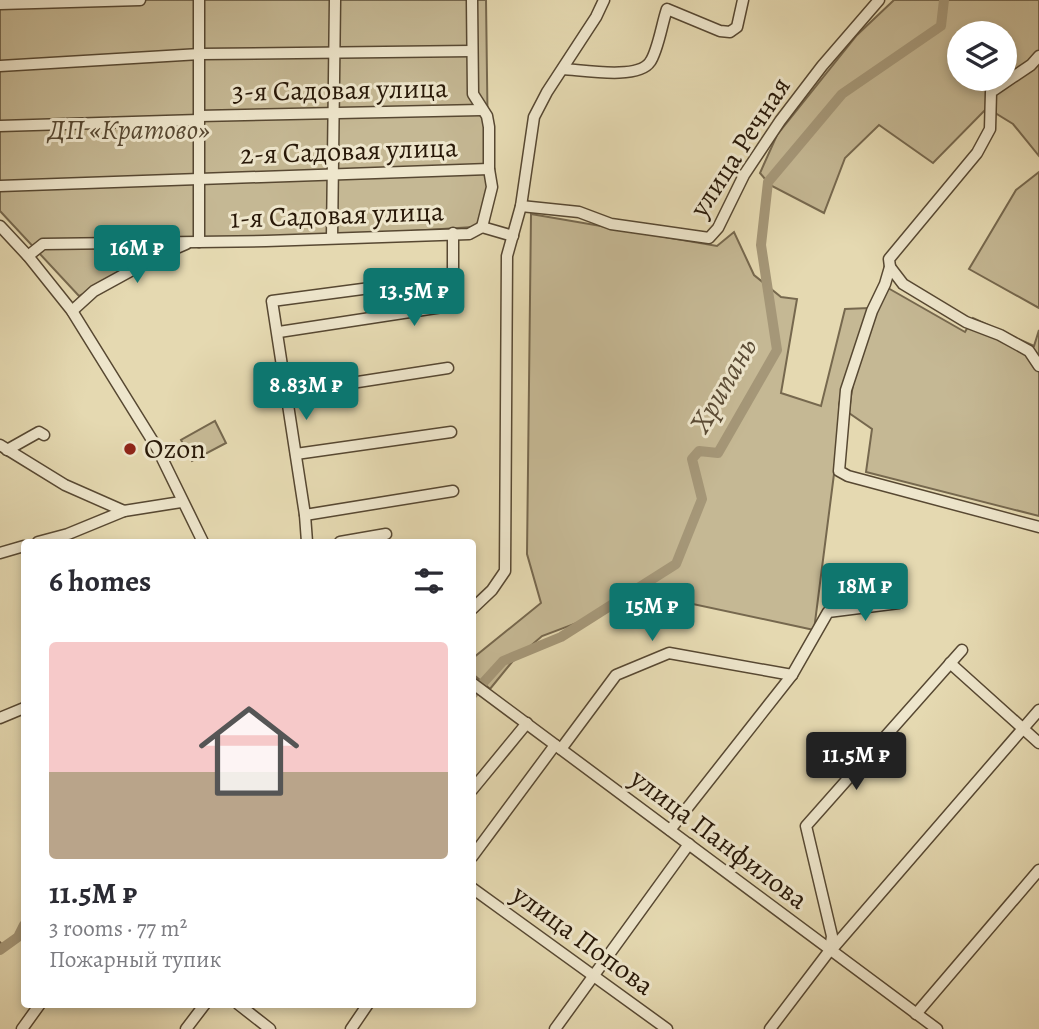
<!DOCTYPE html>
<meta charset="utf-8">
<style>
body{margin:0;font-family:Alegreya,serif;background:#f7f7f7;color:#2b2b33;height:100vh;display:flex;flex-direction:column;font-size:26px;white-space:nowrap}
*{box-sizing:border-box;margin:0}
p{font-size:23px;color:#7c7c81}
.icon{flex:none;width:38px;height:38px;fill:none;stroke:currentColor;stroke-width:2;stroke-linecap:round;stroke-linejoin:round}
.map{position:relative;flex:1;overflow:hidden}
.details{position:absolute;left:21px;top:539px;width:455px;height:469px;display:flex;flex-direction:column;background:#fff;border-radius:7px;box-shadow:0 4px 10px #0003}
.details>*{flex:none}
.buttons{position:absolute;left:947px;top:21px;display:grid;gap:14px}
.buttons a{display:grid;place-items:center;width:70px;height:70px;border-radius:50%;background:#fff;box-shadow:0 4px 10px #0003;font-size:35px}
.price{position:absolute;translate:-50% -60px;padding:0 16px;border-radius:7px;background:#0f766e;color:#fff;font-size:23px;line-height:46px;filter:drop-shadow(0 2px 4px #0008)}
.price::after{content:'';position:absolute;left:50%;top:42px;width:21px;height:16px;margin-left:-10px;background:inherit;clip-path:polygon(0 0,100% 0,50% 100%)}
.price.on{background:#222;color:#fff}
ul{padding:0;list-style:none}
li{display:grid;align-content:center;gap:14px;height:371px;padding:0 28px}
li+li{border-top:2px solid #e1e1e2}
li span{display:grid;place-items:center;height:217px;border-radius:7px;color:#555}
li>.icon{margin-inline-start:auto}
span .icon{width:126px;height:126px;fill:#fffc;stroke-width:1}
li b{font-size:30px}
h2{display:flex;justify-content:space-between;align-items:center;height:84px;padding:0 28px;font-size:30px}
.map>svg:first-child{display:block}
.green{fill:#c5b894;stroke:#76684e;stroke-width:2;fill-rule:evenodd}
.lines{fill:none;stroke-linecap:round;stroke-linejoin:round}
.stream{stroke:#73644b;stroke-width:2}
.river{stroke:#a59778;stroke-width:10}
.minor-casing{stroke:#574832;stroke-width:13}
.minor{stroke:#eee6cc;stroke-width:10}
.poi-dot{fill:#8f2418;stroke:#eee6cc;stroke-width:2.5}
.labels{text-anchor:middle;dominant-baseline:central;stroke-width:6;stroke-linejoin:round;paint-order:stroke}
.street-label{font-size:28px;fill:#281808;stroke:#eee6cc}
.park-label{font-size:28px;font-style:italic;fill:#574832;stroke:#eee6cc}
.poi-label{font-size:28px;fill:#281808;stroke:#eee6cc;text-anchor:start}
.water-label{font-size:30px;font-style:italic;fill:#5a4b35;stroke:#eee6cc}
</style>
<div class="map">
<svg width="1039" height="1029" viewBox="0 0 1039 1029">
<rect width="100%" height="100%" fill="#e5d9b1"/>
<filter id="stains"><feTurbulence type="fractalNoise" baseFrequency=".00286" numOctaves="4"/><feColorMatrix values="0 0 0 0 .2 0 0 0 0 .09 0 0 0 0 .02 0 0 0 .5 -.17"/></filter>
<radialGradient id="worn" r=".72"><stop offset=".6" stop-color="#630" stop-opacity="0"/><stop offset="1" stop-color="#630" stop-opacity=".3"/></radialGradient>
<g class="green">
<polygon points="0,0 486,0 489,226 190,245 79,296 0,211"/>
<path d="M894,0h145v156l-26,-32 -26,-16 -54,55 -54,-38 -34,33 -21,55 -54,-28 -10,-12 17,-38 80,-100zM959,33h45v46h-45z"/>
<polygon points="1039,172 1039,308 969,269 1016,190"/>
<polygon points="531,214 717,246 734,232 754,275 781,297 797,299 781,393 821,406 845,309 869,308 839,404 841,439 834,474 814,630 651,595 542,636 512,662 490,689 473,674 473,658 541,603 527,554"/>
<path d="M888,288l77,44 8,-14 61,28 5,-16v186l-173,-44 6,-43 -23,-16c4,-44 18,-86 39,-125z"/>
<polygon points="215,421 226,443 192,461 181,440"/>
</g>
<g class="lines">
<polyline class="stream" points="0,942 4,947"/>
<g class="river">
<polyline points="472,695 503,661 561,637 676,564 702,499 692,459 699,451 718,453 777,350 761,245 768,182 842,94 941,26 944,0"/>
<polyline points="0,950 18,937 24,925"/>
</g>
<g class="minor-casing">
<g id="minor">
<polyline points="472,0 473,94 487,116 489,127 489,169 492,187 482,227 513,236"/>
<polyline points="0,4 140,0"/>
<polyline points="1039,56 1031,65 991,92 990,129 977,153 889,259 890,267 885,284 872,311 846,390 839,471 848,476 1039,527"/>
<polyline points="0,66 200,54 472,51"/>
<path d="M563,69c20,1 75,11 87,-7 8,-11 12,-39 17,-53l53,22 10,1 7,-5 6,-27"/>
<polyline points="199,116 481,110"/>
<polyline points="0,126 199,120"/>
<polyline points="0,186 489,169"/>
<polyline points="521,206 579,212 611,224 709,238 718,228 744,175 780,121 822,66 879,0"/>
<polyline points="0,226 28,256 72,311 157,448 203,542"/>
<polyline points="332,238 335,0"/>
<polyline points="199,242 199,0"/>
<polyline points="28,256 43,244 266,241 469,234 482,227"/>
<polyline points="890,267 903,284 966,322 1000,335 1029,351 1039,366"/>
<polyline points="72,311 94,291 156,257 186,244"/>
<polyline points="279,332 449,306 453,293 453,233"/>
<polyline points="287,393 448,368"/>
<polyline points="0,445 65,485 124,511 181,502"/>
<polyline points="7,450 39,432 44,435"/>
<polyline points="296,454 451,432"/>
<polyline points="305,515 453,491"/>
<polyline points="38,542 68,534 124,511"/>
<polyline points="307,542 305,515 272,301 453,277"/>
<polyline points="340,542 386,534"/>
<polyline points="0,553 24,546"/>
<polyline points="472,609 492,590 505,571 507,256 521,206 534,117 547,92 596,17 604,0"/>
<polyline points="950,663 1039,743"/>
<polyline points="472,683 937,1029"/>
<polyline points="0,718 24,708"/>
<polyline points="561,749 616,675 669,653 792,675"/>
<polyline points="472,790 527,723"/>
<polyline points="670,830 792,675 828,612 899,603"/>
<polyline points="472,857 555,745"/>
<polyline points="472,888 667,1029"/>
<polyline points="830,950 832,936 806,826 962,650"/>
<polyline points="238,1004 270,1029"/>
<polyline points="916,1014 1039,870"/>
<polyline points="22,1029 40,1004"/>
<polyline points="186,1029 205,1004"/>
<polyline points="351,1029 368,1004"/>
<polyline points="555,1029 689,844"/>
<polyline points="770,1029 830,950 834,947 1039,710"/>
</g>
</g>
<use href="#minor" class="minor"/>
</g>
<circle class="poi-dot" cx="130" cy="449" r="7"/>
<g class="labels">
<g class="street-label">
<text transform="translate(340 90) rotate(-1)">3-я Садовая улица</text>
<text transform="translate(740 147) rotate(-57)">улица Речная</text>
<text transform="translate(349 151) rotate(-2)">2-я Садовая улица</text>
<text transform="translate(337 215) rotate(-2)">1-я Садовая улица</text>
<text transform="translate(719 839) rotate(37)">улица Панфилова</text>
<text transform="translate(583 940) rotate(36)">улица Попова</text>
</g>
<g class="park-label">
<text x="129" y="130">ДП «Кратово»</text>
</g>
<g class="poi-label">
<text x="144" y="449">Ozon</text>
</g>
<g class="water-label">
<text transform="translate(723 385) rotate(-60)">Хрипань</text>
</g>
</g>
<rect width="100%" height="100%" filter="url(#stains)"/>
<rect width="100%" height="100%" fill="url(#worn)"/>
</svg>
<div class="buttons">
<a><svg class="icon" aria-label="layers" viewBox="0 0 24 24"><path d="M12 4l9 5-9 5-9-5zM3 14l9 5 9-5"/></svg></a>
</div>
<b class="price" style="left:137px;top:285px">16M ₽</b>
<b class="price" style="left:414px;top:328px">13.5M ₽</b>
<b class="price" style="left:306px;top:422px">8.83M ₽</b>
<b class="price" style="left:865px;top:623px">18M ₽</b>
<b class="price" style="left:652px;top:643px">15M ₽</b>
<b class="price on" style="left:856px;top:792px">11.5M ₽</b>
<section class="details">
<h2>6 homes<svg class="icon" aria-label="filters" viewBox="0 0 24 24"><path d="M4 7h16M4 17h16"/><circle cx="9" cy="7" r="2"/><circle cx="15" cy="17" r="2"/></svg></h2>
<ul>
<li><span style="background:linear-gradient(#f6c9c9 60%,#b9a48a 0)"><svg class="icon" aria-label="home" viewBox="0 0 24 24"><path d="M3 11l9-7 9 7M6 9v11h12V9"/></svg></span><div><b>11.5M ₽</b><p>3 rooms · 77 m²</p><p>Пожарный тупик</p></div></li>
</ul>
</section>
</div>
